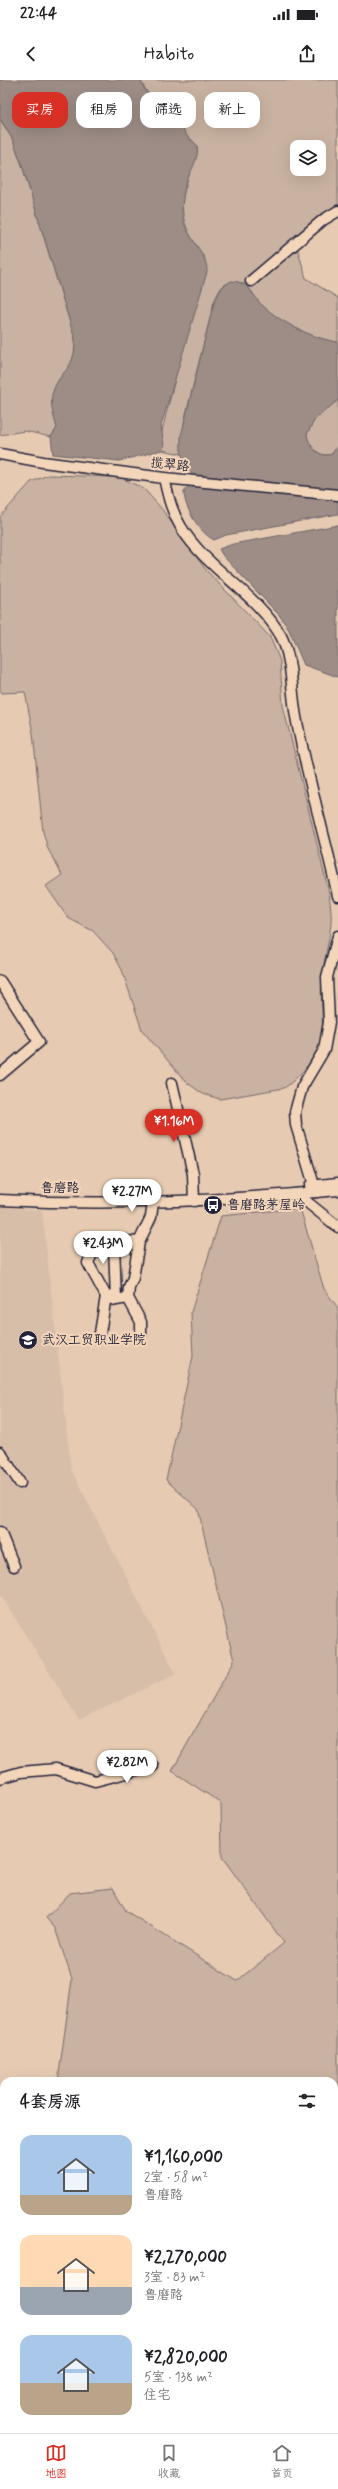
<!DOCTYPE html>
<html lang="zh">
<meta charset="utf-8">
<style>
body{margin:0;font-family:Mynerve,"LXGW WenKai TC",sans-serif;background:#f2f2f2;color:#202124;height:100vh;display:flex;flex-direction:column;font-size:15px;white-space:nowrap}
*{box-sizing:border-box;margin:0}
p{font-size:13px;color:#757577}
.icon{flex:none;width:22px;height:22px;fill:none;stroke:currentColor;stroke-width:2;stroke-linecap:round;stroke-linejoin:round}
.map{position:relative;flex:1;overflow:hidden}
.details{position:absolute;left:0px;top:1997px;width:338px;height:356px;display:flex;flex-direction:column;background:#fff;border-radius:12px 12px 0 0;box-shadow:0 4px 16px #0002}
.details>*{flex:none}
.guide{position:absolute;left:12px;top:12px;width:314px;height:36px;display:flex;gap:8px}
.fabs{position:absolute;left:290px;top:60px;display:grid;gap:8px}
.fabs a{display:grid;place-items:center;width:36px;height:36px;border-radius:8px;background:#fff;box-shadow:0 4px 16px #0002;font-size:20px}
.price{position:absolute;translate:-50% -34px;padding:0 9px;border-radius:14px;background:#fff;color:#222;font-size:13px;line-height:26px;filter:drop-shadow(0 1px 2px #0008)}
.price::after{content:'';position:absolute;left:50%;top:24px;width:12px;height:9px;margin-left:-6px;background:inherit;clip-path:polygon(0 0,100% 0,50% 100%)}
.price.on{background:#d93025;color:#fff}
ul{padding:0;list-style:none}
li{display:flex;align-items:center;gap:12px;height:100px;padding:0 20px}
li span{display:grid;place-items:center;flex:none;width:112px;height:80px;border-radius:12px;color:#555}
li>.icon{margin-inline-start:auto}
span .icon{width:48px;height:48px;fill:#fffc;stroke-width:1}
li b{font-size:17px}
h2{display:flex;justify-content:space-between;align-items:center;height:48px;padding:0 20px;font-size:17px}
.chip{padding:0 14px;border-radius:12px;background:#fff;box-shadow:0 4px 16px #0002;font-size:14px;line-height:36px}
.chip.on{background:#d93025;color:#fff}
.status{display:flex;justify-content:space-between;align-items:center;height:28px;padding:0 20px;background:#fff;direction:ltr}
.status svg{height:11px;fill:currentColor}
header{display:flex;justify-content:space-between;align-items:center;height:52px;padding:0 20px;background:#fff;font-size:18px;font-weight:600}
.dock{display:flex;justify-content:space-around;align-items:center;height:56px;border-top:1px solid #e0e0e0;background:#fff;font-size:11px;color:#757577}
.dock a{display:grid;justify-items:center;gap:2px}
.dock .on{color:#d93025}
.map>svg:first-child{display:block}
.built{fill:#d7bea9}
.green{fill:#c9b2a1;stroke:#766a6e;fill-rule:evenodd}
.water{fill:#9d8d86;stroke:#6c6268}
.lines{fill:none;stroke-linecap:round;stroke-linejoin:round}
.minor-casing{stroke:#22223b;stroke-width:13}
.minor{stroke:#f3d6ba;stroke-width:10}
.labels{text-anchor:middle;dominant-baseline:central;stroke-width:4;stroke-linejoin:round;paint-order:stroke}
.street-label{font-size:13px;fill:#22223b;stroke:#f3d6ba}
.poi-label{font-size:13px;fill:#22223b;stroke:#f3d6ba;text-anchor:start}
</style>
<div class="status"><b>22:44</b><svg viewBox="0 0 49 12"><path d="M0 12V9h3v3zM5 12V6h3v6zM10 12V3h3v9zM15 12V0h3v12zM26 1h20v11H26zM47 4h2v5h-2z"/></svg></div>
<header><svg class="icon" aria-label="back" viewBox="0 0 24 24"><path d="M15 5l-7 7 7 7"/></svg>Habito<svg class="icon" aria-label="share" viewBox="0 0 24 24"><path d="M12 15V3M7 8l5-5 5 5M5 13v7h14v-7"/></svg></header>
<div class="map">
<svg width="338" height="2353" viewBox="0 0 338 2353">
<rect width="100%" height="100%" fill="#e6cbb2"/>
<filter id="ink" filterUnits="userSpaceOnUse"><feTurbulence type="fractalNoise" baseFrequency=".025" numOctaves="2"/><feDisplacementMap in="SourceGraphic" scale="8" xChannelSelector="R" yChannelSelector="G"/><feConvolveMatrix kernelMatrix="1 2 1 2 8 2 1 2 1" color-interpolation-filters="sRGB"/></filter>
<g filter="url(#ink)">
<polygon class="built" points="0,1127 42,1130 71,1389 176,1594 79,1640 0,1514"/>
<g class="green">
<path d="M140,0h198v136l-7,1 -34,30 9,31 32,20v44c-25,-3 -56,-19 -75,-35 -7,-7 -11,-18 -19,-24 -19,-3 -23,2 -30,19l-30,120 -2,32 -20,-4 2,-4 -3,-11 44,-176c-17,-24 -29,-45 -19,-74 6,-21 10,-22 6,-45 -13,-6 -17,-31 -28,-42 -4,-5 -11,-1 -17,-6zM297,67h22v22h-22z"/>
<polygon points="0,39 13,60 22,85 75,259 75,274 73,282 52,325 57,348 51,357 25,351 0,355"/>
<path d="M338,320v45l-6,9c-13,5 -24,-9 -25,-20l8,-15z"/>
<path d="M48,395l72,2 24,12 17,19 45,62 64,67 10,24 3,45 46,187c1,10 3,21 2,31 -2,18 -7,35 -9,54 -4,38 11,58 -18,92 -7,7 -12,13 -20,18l-64,11 -17,-5 -17,-12 -44,-52 -20,-60 -9,-17 -20,-22 -25,-13 -22,-32 16,-11 -14,-26 -5,-17 -10,-99 -8,-41 -23,1 -2,-3v-173l31,-35z"/>
<polygon points="300,1128 324,1209 338,1228 338,2353 59,2353 56,2349 334,2349 334,2001 58,2001 72,1899 55,1848 46,1838 70,1813 113,1808 126,1831 237,1901 284,1863 222,1777 221,1723 172,1691 234,1581 198,1429 166,1400 193,1276 191,1232 221,1136"/>
<polygon points="4,2093 4,2285 0,2281 0,2099"/>
</g>
<g class="water">
<path d="M0,0h140l7,13 17,4 23,39 10,9c3,13 -7,26 -11,38 -3,10 -4,21 -4,31 2,22 26,38 25,58l-46,154 3,20 -2,4 -43,11 -66,-7 -2,-17 6,-9c-3,-11 -7,-22 -5,-33 6,-25 24,-23 23,-56l-53,-174 -9,-25 -13,-21z"/>
<path d="M231,201c19,1 20,14 32,25 19,17 50,33 75,36v58l-23,19 -8,15c1,11 12,25 25,20l6,-9v69l-112,21 -12,5c-14,-7 -30,-32 -30,-48 15,-19 5,-19 -2,-37 -2,-6 -1,-13 -1,-19l33,-134 8,-15z"/>
<polygon points="338,445 338,597 304,585 289,550 280,536 223,476 219,469 233,464"/>
<polygon points="4,2330 4,2349 56,2349 59,2353 0,2353 0,2332"/>
</g>
<g class="lines">
<g class="minor-casing">
<g id="minor">
<polyline points="251,201 323,140 338,131"/>
<polyline points="0,374 43,382 164,398 338,415"/>
<path d="M164,398c4,17 7,33 17,49 25,42 75,65 100,109 12,23 10,59 16,86 11,58 28,115 41,174"/>
<polyline points="0,901 39,962 0,995"/>
<polyline points="172,1003 193,1094 194,1121"/>
<polyline points="310,1106 338,1103"/>
<polyline points="316,1112 296,1045 295,1032 302,1007 324,970 329,942 327,897 338,856"/>
<polyline points="297,1114 338,1147"/>
<path d="M0,1120c113,6 226,1 338,-10"/>
<path d="M114,1164c-14,3 -21,5 -26,19l18,33 10,4"/>
<polyline points="128,1218 116,1220 114,1164 124,1161 139,1162"/>
<polyline points="100,1253 106,1216"/>
<polyline points="141,1254 141,1242 128,1218 129,1207 133,1198 139,1162 151,1137 153,1122"/>
<polyline points="0,1372 20,1403"/>
<polyline points="0,1452 14,1486"/>
<polyline points="0,1698 21,1692 56,1689 95,1701 153,1686"/>
</g>
</g>
<use href="#minor" class="minor"/>
</g>
</g>
<defs>
<g id="bus-disc" transform="scale(1)"><circle r="9.5" fill="#22223b" stroke="#f3d6ba"/><path d="M-5-6H5V4H4V6H2V4H-2V6H-4V4H-5ZM-3.5-4V0h7V-4ZM-3.5 1.2v1.5H-2V1.2ZM2 1.2v1.5H3.5V1.2Z" fill="#fff"/></g>
<g id="university-disc" transform="scale(1)"><circle r="9.5" fill="#22223b" stroke="#f3d6ba"/><path d="M0-5L7-2L0 1L-7-2ZM-4 1L0 2.5L4 1V4Q0 6-4 4Z" fill="#fff"/></g>
</defs>
<g fill-rule="evenodd">
<use href="#bus-disc" x="213" y="1125"/>
<use href="#university-disc" x="28" y="1260"/>
</g>
<g class="labels">
<g class="street-label">
<text transform="translate(170 385) rotate(6)">揽翠路</text>
<text x="60" y="1108">鲁磨路</text>
</g>
<g class="poi-label">
<text x="227" y="1125">鲁磨路茅屋岭</text>
<text x="42" y="1260">武汉工贸职业学院</text>
</g>
</g>
</svg>
<div class="fabs">
<a><svg class="icon" aria-label="layers" viewBox="0 0 24 24"><path d="M12 4l9 5-9 5-9-5zM3 14l9 5 9-5"/></svg></a>
</div>
<b class="price on" style="left:174px;top:1063px">¥1.16M</b>
<b class="price" style="left:132px;top:1133px">¥2.27M</b>
<b class="price" style="left:103px;top:1185px">¥2.43M</b>
<b class="price" style="left:127px;top:1704px">¥2.82M</b>
<div class="guide">
<a class="chip on">买房</a>
<a class="chip">租房</a>
<a class="chip">筛选</a>
<a class="chip">新上</a>
</div>
<section class="details">
<h2>4套房源<svg class="icon" aria-label="filters" viewBox="0 0 24 24"><path d="M4 7h16M4 17h16"/><circle cx="9" cy="7" r="2"/><circle cx="15" cy="17" r="2"/></svg></h2>
<ul>
<li><span style="background:linear-gradient(#a9c7e8 75%,#b9a48a 0)"><svg class="icon" aria-label="home" viewBox="0 0 24 24"><path d="M3 11l9-7 9 7M6 9v11h12V9"/></svg></span><div><b>¥1,160,000</b><p>2室 · 58 m²</p><p>鲁磨路</p></div></li>
<li><span style="background:linear-gradient(#ffd9b3 65%,#9aa5b1 0)"><svg class="icon" aria-label="home" viewBox="0 0 24 24"><path d="M3 11l9-7 9 7M6 9v11h12V9"/></svg></span><div><b>¥2,270,000</b><p>3室 · 83 m²</p><p>鲁磨路</p></div></li>
<li><span style="background:linear-gradient(#a9c7e8 60%,#b9a48a 0)"><svg class="icon" aria-label="home" viewBox="0 0 24 24"><path d="M3 11l9-7 9 7M6 9v11h12V9"/></svg></span><div><b>¥2,820,000</b><p>5室 · 138 m²</p><p>住宅</p></div></li>
</ul>
</section>
</div>
<nav class="dock">
<a class="on"><svg class="icon" aria-label="map" viewBox="0 0 24 24"><path d="M3 6l6-2 6 2 6-2v14l-6 2-6-2-6 2zM9 4v14M15 6v14"/></svg>地图</a>
<a><svg class="icon" aria-label="saved" viewBox="0 0 24 24"><path d="M7 4h10v16l-5-4-5 4z"/></svg>收藏</a>
<a><svg class="icon" aria-label="home" viewBox="0 0 24 24"><path d="M3 11l9-7 9 7M6 9v11h12V9"/></svg>首页</a>
</nav>
